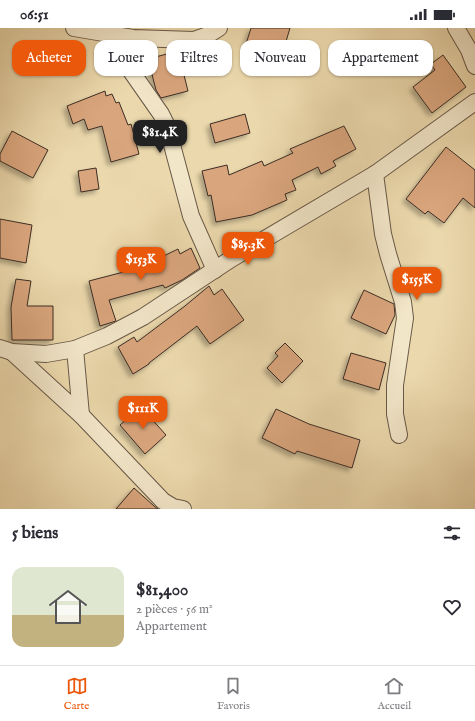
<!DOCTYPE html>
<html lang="fr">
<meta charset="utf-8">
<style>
body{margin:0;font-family:"IM FELL English",serif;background:#f2f2f3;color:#2b2b33;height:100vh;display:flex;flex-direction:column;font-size:15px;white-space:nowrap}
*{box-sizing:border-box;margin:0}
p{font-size:13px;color:#7c7c81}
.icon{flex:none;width:22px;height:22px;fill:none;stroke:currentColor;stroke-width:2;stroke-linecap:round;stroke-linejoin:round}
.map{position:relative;height:481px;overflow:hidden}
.drawer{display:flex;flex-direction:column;background:#fff;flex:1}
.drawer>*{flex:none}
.top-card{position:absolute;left:12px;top:12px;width:451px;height:36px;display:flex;gap:8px}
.price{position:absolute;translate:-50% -34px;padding:0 9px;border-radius:8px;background:#ea580c;color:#fff;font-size:13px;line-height:26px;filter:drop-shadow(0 1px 2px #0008)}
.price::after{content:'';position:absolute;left:50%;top:24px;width:12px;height:9px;margin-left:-6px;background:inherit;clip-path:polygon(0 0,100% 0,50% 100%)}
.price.current{background:#222;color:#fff}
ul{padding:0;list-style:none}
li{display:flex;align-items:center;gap:12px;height:100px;padding:0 12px}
li span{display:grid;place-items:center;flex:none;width:112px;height:80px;border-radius:12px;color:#555}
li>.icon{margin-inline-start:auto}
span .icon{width:48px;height:48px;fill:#fffc;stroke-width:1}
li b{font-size:17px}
h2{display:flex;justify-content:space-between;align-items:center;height:48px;padding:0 12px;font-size:17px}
.tag{padding:0 14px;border-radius:12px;background:#fff;box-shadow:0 1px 3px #0004;font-size:14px;line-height:36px}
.tag.current{background:#ea580c;color:#fff}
.status{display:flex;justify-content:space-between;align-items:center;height:28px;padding:0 20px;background:#fff;direction:ltr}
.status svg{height:11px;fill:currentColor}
.tab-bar{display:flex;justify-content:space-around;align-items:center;height:56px;border-top:1px solid #e1e1e2;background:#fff;font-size:11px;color:#7c7c81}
.tab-bar a{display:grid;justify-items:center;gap:2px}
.tab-bar .current{color:#ea580c}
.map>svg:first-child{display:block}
.building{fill:#d9a57d;stroke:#3c2d25;filter:url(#shadow)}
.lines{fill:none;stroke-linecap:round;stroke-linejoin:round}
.minor-casing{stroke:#685847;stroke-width:18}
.minor{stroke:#f2e6c9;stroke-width:16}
</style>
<div class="status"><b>06:51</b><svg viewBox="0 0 49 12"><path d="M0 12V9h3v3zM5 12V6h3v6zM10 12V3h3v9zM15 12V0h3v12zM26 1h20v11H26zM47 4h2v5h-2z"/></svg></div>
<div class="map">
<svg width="475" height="481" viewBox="0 0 475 481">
<defs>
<filter id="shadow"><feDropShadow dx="-3.5" dy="3.5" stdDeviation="2" flood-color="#0004"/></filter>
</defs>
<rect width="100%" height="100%" fill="#ebd8ac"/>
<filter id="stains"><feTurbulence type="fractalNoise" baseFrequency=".005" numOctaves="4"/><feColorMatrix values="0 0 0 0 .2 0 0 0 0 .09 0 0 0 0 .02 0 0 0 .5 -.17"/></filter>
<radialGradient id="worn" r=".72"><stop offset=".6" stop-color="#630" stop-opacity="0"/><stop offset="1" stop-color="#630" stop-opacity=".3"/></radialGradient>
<g class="building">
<polygon points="251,0 290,0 282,27 246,16"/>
<polygon points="178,23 188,63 161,70 156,62 148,31"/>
<polygon points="443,27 466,59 432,85 413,59 435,42 431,36"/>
<polygon points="105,63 106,68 112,66 116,75 119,74 128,97 131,96 139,126 111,134 102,98 88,102 84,91 73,96 67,78"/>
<polygon points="245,86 250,105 215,115 210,96"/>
<polygon points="344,98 356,121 333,133 336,138 321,146 318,139 292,152 296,162 285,166 287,172 252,187 216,194 211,167 208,168 202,143 227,137 229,147 262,133 264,138 293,125 290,121"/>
<polygon points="12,103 48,122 33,150 0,133 0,126"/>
<polygon points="446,119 475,142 475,180 463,170 444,195 428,183 425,186 406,171"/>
<polygon points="96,140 99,161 81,164 78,143"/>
<polygon points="0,191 32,197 26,235 0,230"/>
<polygon points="191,220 200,240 182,252 165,260 163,257 109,272 116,293 100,298 89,253 139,240 178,221 180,226"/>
<polygon points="16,251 31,253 27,278 53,278 53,312 12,312 11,279"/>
<polygon points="209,258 214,267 222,261 244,292 210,316 197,298 149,335 149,336 133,346 118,319 134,309 137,314 185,278"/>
<polygon points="364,262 394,276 395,287 386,306 351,290"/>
<polygon points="285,315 303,333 282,355 267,340 278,328 275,325"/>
<polygon points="351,325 386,335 379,362 343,351"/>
<polygon points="141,379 166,407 145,426 120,397"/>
<polygon points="276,381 309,396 360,412 352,440 297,423 295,426 262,410"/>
<polygon points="134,460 154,478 158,481 116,481"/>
</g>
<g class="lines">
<g class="minor-casing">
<g id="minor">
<polyline points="74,0 133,10 194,12 208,7 219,0"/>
<polyline points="456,0 469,22 475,38"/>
<polyline points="111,7 124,33 161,86 167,98 191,188 215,242"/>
<polyline points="375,146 383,206 388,226 403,274 405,290 395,357 395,386 399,407"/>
<polyline points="0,320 12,324 46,326 75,321 107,308 143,289 231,231 375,146 475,74"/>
<polyline points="75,321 81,387"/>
<polyline points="12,324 81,387 163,473 173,479 183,481"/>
</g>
</g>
<use href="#minor" class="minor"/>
</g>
<rect width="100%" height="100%" filter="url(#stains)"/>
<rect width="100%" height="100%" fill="url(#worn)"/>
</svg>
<b class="price current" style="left:160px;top:126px">$81.4K</b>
<b class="price" style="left:248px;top:238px">$85.3K</b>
<b class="price" style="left:141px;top:253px">$153K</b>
<b class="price" style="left:417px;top:273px">$155K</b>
<b class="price" style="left:143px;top:402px">$111K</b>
<div class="top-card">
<a class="tag current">Acheter</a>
<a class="tag">Louer</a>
<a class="tag">Filtres</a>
<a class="tag">Nouveau</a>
<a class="tag">Appartement</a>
</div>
</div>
<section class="drawer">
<h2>5 biens<svg class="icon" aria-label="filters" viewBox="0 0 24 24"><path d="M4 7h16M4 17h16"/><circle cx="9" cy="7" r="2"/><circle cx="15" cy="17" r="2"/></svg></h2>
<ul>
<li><span style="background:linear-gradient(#dfe7d0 60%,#c2b280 0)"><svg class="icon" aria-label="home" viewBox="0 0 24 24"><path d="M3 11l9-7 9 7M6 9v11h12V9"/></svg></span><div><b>$81,400</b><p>2 pièces · 56 m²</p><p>Appartement</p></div><svg class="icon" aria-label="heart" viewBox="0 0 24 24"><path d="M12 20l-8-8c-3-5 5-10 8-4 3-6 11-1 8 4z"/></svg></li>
</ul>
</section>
<nav class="tab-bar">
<a class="current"><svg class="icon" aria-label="map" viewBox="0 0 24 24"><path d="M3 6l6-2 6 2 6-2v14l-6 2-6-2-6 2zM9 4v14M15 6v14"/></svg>Carte</a>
<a><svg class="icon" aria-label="saved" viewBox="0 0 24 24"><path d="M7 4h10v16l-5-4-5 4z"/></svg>Favoris</a>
<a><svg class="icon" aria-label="home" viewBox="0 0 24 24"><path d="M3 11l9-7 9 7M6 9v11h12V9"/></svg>Accueil</a>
</nav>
